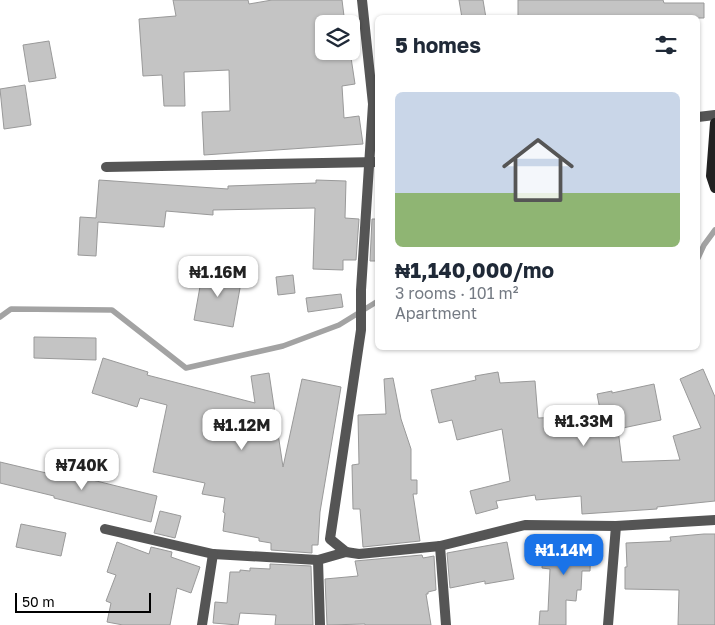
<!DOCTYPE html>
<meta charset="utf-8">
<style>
body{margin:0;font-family:"Golos Text",sans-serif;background:#f2f2f3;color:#1f2937;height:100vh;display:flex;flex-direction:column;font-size:19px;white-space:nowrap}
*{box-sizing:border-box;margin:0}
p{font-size:16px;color:#747a83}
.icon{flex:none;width:28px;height:28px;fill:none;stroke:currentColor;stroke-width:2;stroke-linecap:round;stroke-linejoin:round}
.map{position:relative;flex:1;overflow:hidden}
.panel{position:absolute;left:375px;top:15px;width:325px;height:335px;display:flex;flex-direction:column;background:#fff;border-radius:8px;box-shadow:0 1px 4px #0004}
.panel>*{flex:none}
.fabs{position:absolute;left:315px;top:15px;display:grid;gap:10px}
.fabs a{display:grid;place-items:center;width:45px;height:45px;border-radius:8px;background:#fff;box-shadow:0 1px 4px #0004;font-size:25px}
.scale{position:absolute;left:15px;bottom:12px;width:136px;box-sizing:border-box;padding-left:5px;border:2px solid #000;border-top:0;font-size:14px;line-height:18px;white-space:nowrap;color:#000;-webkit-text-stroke:4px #fff;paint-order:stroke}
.price{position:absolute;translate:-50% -42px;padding:0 11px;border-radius:10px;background:#fff;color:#222;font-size:16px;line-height:32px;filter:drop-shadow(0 1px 2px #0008)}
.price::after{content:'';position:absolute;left:50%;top:30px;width:15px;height:11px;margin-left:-8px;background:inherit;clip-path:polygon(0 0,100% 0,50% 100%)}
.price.on{background:#1a73e8;color:#fff}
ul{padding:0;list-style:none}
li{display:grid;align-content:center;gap:10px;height:265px;padding:0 20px}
li span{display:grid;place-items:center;height:155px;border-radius:8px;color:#555}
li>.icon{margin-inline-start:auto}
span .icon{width:90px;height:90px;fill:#fffc;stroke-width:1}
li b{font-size:21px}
h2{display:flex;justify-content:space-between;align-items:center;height:60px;padding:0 20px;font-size:21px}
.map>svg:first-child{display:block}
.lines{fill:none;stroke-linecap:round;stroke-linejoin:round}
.stream{stroke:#a3a3a3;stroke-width:5.5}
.building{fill:#c4c4c4;stroke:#999}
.street{stroke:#555;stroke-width:10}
.secondary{stroke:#222;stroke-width:10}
</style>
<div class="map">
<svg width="715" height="625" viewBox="0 0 715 625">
<rect width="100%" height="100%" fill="#fff"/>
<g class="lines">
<g class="stream">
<polyline points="698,258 704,245 715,230"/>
<polyline points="0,317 11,309 112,310 186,368 283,346 339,325 378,301"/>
</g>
</g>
<g class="building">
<polygon points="173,0 248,0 249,4 272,0 342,0 345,24 324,24 324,51 350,51 355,84 342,86 344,118 359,116 363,144 204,155 202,112 230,111 229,70 184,72 185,106 164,106 162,75 143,76 139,19 176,16"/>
<polygon points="459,0 483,0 486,18 462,18"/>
<polygon points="518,0 663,0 664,3 704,3 704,18 518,18"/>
<polygon points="49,41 56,78 29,82 23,45"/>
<polygon points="25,85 31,125 4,129 0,89"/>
<polygon points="99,180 228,189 228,186 316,183 316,180 346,181 345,218 359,219 356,260 343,260 343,270 313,269 315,208 213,210 213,215 166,211 164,227 98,222 96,256 78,255 80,217 96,218"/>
<polygon points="372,219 378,219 378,261 370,261"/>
<polygon points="203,270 242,277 233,327 194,320"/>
<polygon points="293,275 295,293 278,295 276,277"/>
<polygon points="341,294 343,307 308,312 306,298"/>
<polygon points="34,337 96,338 96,360 34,358"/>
<polygon points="103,358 148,372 147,375 255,403 251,376 269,373 283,467 302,379 341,387 320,512 318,545 312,545 312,553 271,550 271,543 259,541 259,538 223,531 225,513 223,512 225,498 202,494 205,483 153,472 167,405 140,398 137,407 92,393"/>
<polygon points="703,369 715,397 715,501 657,507 657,509 582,514 581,496 536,500 535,495 496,501 498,508 476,514 470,491 510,481 502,429 457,440 452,420 439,423 431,390 476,380 475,376 498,372 500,383 535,381 538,418 566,417 567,435 604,431 597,394 612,391 612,393 654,384 661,420 618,429 622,462 680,460 673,436 701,428 680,379"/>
<polygon points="393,378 401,419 411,449 411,480 417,480 417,494 413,494 420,541 363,547 360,509 353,509 352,465 359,464 358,415 386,414 384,379"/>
<polygon points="0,462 59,476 60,472 157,496 151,522 54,498 54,496 0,483"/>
<polygon points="160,511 181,516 175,538 154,533"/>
<polygon points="21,524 66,533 61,556 16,547"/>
<polygon points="704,534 715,534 715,625 678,625 679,590 625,589 625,567 627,567 626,543 671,541 670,537"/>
<polygon points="544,539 591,542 590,571 582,571 581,590 577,590 576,601 566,600 566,625 539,625 540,611 548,611 550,569 542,568"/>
<polygon points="117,542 149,554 151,547 172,552 171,557 200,567 191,593 177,588 170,625 123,625 107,622 111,603 106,601 116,575 107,572"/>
<polygon points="507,542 514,579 485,584 485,581 450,588 447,553"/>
<polygon points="422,555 423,558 434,556 436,590 428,592 428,594 426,594 431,625 365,625 365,624 327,625 325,579 358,576 355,561"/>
<polygon points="270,564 311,566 313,625 275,625 276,615 240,613 238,625 213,623 215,602 227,603 230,572 240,572 240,570 250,571 250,568 270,569"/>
</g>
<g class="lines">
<g class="street">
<polyline points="698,117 715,115"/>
<polyline points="106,167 378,162"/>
<polyline points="105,529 213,554 318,560 346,552 359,554 440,546 525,525 616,526 715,520"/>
<polyline points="440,546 446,625"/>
<polyline points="346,552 330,539 361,330 361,290 373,104 362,0"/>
<polyline points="318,560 320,625"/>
<polyline points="202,625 213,554"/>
<polyline points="608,625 616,526"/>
</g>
<polyline class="secondary" points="715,123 711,176 715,188"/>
</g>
</svg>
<div class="fabs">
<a><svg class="icon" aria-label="layers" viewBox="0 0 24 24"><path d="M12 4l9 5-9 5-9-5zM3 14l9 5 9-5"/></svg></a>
</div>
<div class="scale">50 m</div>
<b class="price" style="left:218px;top:298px">₦1.16M</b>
<b class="price" style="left:584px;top:447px">₦1.33M</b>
<b class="price" style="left:242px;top:451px">₦1.12M</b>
<b class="price" style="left:82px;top:491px">₦740K</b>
<b class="price on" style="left:564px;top:576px">₦1.14M</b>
<section class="panel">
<h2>5 homes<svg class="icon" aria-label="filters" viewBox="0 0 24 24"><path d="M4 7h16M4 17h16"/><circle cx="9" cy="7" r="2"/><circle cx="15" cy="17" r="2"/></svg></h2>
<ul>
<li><span style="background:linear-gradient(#c9d6e8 65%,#8fb573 0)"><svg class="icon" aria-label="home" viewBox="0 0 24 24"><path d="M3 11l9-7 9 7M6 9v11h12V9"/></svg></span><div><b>₦1,140,000/mo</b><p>3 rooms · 101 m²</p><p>Apartment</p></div></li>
</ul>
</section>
</div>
